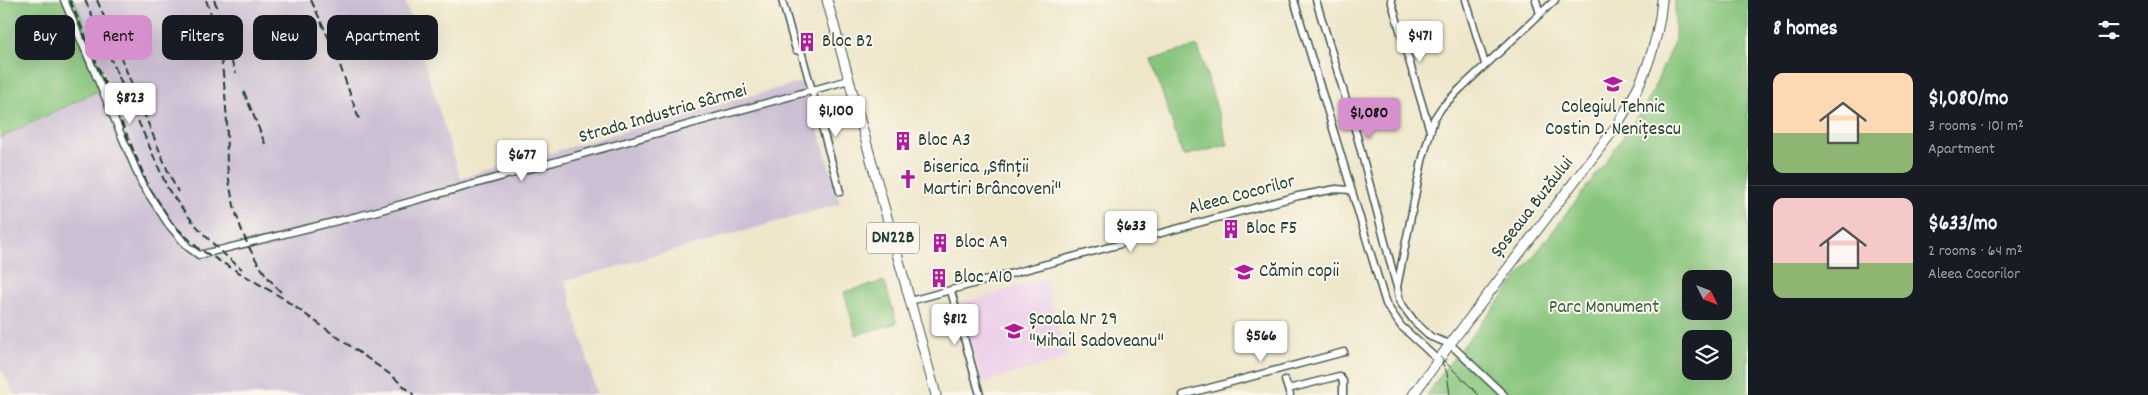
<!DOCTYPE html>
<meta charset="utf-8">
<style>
body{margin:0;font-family:Dekko,sans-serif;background:#20242c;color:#f1f3f6;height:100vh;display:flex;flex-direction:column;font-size:19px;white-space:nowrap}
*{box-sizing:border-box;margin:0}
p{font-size:16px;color:#9ea1a6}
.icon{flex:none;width:28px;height:28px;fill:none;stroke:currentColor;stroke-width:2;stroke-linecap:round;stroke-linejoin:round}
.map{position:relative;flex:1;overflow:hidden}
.sheet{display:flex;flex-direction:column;background:#171b24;width:400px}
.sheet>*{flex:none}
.banner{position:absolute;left:15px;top:15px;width:475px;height:45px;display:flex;gap:10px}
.needle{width:32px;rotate:132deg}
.controls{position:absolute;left:1682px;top:270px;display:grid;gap:10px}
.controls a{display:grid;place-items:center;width:50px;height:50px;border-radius:10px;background:#171b24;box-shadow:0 5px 20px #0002;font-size:25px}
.price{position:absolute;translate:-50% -42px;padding:0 11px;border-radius:5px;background:#fff;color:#222;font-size:16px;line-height:32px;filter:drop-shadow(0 1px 2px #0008)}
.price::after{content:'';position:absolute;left:50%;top:30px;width:15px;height:11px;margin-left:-8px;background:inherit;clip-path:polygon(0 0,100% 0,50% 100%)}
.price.on{background:#d690ce;color:#111}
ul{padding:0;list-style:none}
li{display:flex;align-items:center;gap:15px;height:125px;padding:0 25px}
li+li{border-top:1px solid #363941}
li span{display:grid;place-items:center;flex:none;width:140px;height:100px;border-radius:10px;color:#555}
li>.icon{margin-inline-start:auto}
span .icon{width:60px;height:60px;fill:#fffc;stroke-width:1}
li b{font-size:21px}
h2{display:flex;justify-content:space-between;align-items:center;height:60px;padding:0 25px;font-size:21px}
.tag{padding:0 18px;border-radius:10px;background:#171b24;box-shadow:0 5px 20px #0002;font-size:18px;line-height:45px}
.tag.on{background:#d690ce;color:#111}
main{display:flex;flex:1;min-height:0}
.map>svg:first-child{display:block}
.built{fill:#edd1e9}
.industrial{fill:#ccbfd4}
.green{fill:#87c57c;stroke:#538158;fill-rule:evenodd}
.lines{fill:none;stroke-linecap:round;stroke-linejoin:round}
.minor-casing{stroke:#3e564a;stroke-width:9}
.major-casing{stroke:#3e564a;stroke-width:11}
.minor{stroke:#fff;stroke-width:6}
.major{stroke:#fff;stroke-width:9}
.tram{stroke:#1f3d34;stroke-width:1}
.rail{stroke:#1f3d34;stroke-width:2;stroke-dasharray:8 4;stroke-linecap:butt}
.labels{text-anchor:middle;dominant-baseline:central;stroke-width:4;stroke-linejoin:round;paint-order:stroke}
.shield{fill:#fbf7ec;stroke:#61756b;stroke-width:1}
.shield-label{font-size:18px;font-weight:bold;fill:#1f3d34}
.poi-label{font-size:19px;fill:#1f3d34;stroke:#fbf7ec;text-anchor:start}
.street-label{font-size:19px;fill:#1f3d34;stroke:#fbf7ec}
.park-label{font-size:19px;fill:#395f46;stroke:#fbf7ec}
</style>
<main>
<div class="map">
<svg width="1748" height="395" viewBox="0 0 1748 395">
<rect width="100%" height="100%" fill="#fbf7ec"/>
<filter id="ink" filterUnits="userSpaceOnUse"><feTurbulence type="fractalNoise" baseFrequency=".02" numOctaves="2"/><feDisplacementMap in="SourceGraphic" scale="10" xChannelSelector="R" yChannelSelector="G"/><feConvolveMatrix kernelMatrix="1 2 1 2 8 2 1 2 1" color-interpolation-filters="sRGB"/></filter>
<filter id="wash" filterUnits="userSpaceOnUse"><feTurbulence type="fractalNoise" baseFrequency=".0096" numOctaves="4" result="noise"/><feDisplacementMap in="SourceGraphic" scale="20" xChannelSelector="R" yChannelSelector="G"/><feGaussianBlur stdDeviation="1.12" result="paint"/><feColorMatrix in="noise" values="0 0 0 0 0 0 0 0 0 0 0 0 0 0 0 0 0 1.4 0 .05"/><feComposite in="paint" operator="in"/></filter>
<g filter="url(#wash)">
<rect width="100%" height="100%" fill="#eee6c9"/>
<polygon class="built" points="1045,279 1067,359 982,383 960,303"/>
<polygon class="industrial" points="75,0 405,0 460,178 800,82 808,94 840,204 566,281 597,395 15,395 0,368 0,138 109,85"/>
<g class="green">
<polygon points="0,0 75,0 96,55 106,87 0,138"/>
<path d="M1675,0h73v395h-321l17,-25 56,-70 105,-137 45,-66 25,-58zM1691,279h33v32h-33zM1691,339h33v32h-33z"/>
<polygon points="1198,46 1228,145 1183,156 1151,59"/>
<polygon points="884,281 897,323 856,335 844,292"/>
</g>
</g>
<g filter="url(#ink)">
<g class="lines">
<g class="minor-casing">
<g id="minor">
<polyline points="64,0 142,184 169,225 188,247 199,255 370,213 849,80"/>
<polyline points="782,0 796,50 801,51 840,192"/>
<polyline points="1294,0 1386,304 1401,326 1438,360"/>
<polyline points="1316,0 1357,136 1396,284"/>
<polyline points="1391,0 1430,131"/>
<polyline points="1466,0 1485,64"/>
<polyline points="1536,0 1540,14"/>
<polyline points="951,291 980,395"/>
<polyline points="910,301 1298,196 1336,189 1350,190"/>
<polyline points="1285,380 1290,395"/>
<polyline points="1288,389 1339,376 1343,381 1343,395"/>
<polyline points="1183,395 1344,352"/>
<polyline points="1504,395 1450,344 1431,337 1414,321 1400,302 1397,287 1422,161 1434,119 1442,107 1461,88 1555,0"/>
</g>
</g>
<g class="major-casing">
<g id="major">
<polyline points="827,0 936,395"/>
<path d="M1413,395l37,-51 166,-217c25,-41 42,-78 46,-127"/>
</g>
</g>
<use href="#minor" class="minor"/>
<use href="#major" class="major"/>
<g class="tram">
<polyline points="1440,357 1479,395"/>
<polyline points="1442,362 1447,373 1450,395"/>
</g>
<g class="rail">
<polyline points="70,0 148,185 172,223 199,249 281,297 391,375 414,395"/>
<path d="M85,0l83,189c20,29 46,59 74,80"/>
<polyline points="97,0 170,176 178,192"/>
<path d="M206,0c13,34 18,72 20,109 2,17 0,35 1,53 4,49 20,97 55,131"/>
<polyline points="214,0 219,11"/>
<polyline points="311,0 336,54 360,122"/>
<polyline points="222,38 236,73"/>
<polyline points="244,92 266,146"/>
</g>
</g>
</g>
<defs>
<g id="building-bare" transform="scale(1.5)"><path d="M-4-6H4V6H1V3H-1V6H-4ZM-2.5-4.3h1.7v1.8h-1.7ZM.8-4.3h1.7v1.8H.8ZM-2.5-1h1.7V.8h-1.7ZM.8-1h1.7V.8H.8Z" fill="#b5179e" stroke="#fbf7ec" stroke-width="2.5" paint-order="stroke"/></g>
<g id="university-bare" transform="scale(1.5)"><path d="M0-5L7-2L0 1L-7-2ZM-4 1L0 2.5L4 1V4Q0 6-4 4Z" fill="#b5179e" stroke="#fbf7ec" stroke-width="2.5" paint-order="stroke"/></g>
<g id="church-bare" transform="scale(1.5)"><path d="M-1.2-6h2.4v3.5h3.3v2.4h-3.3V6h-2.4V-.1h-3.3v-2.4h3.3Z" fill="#b5179e" stroke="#fbf7ec" stroke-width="2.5" paint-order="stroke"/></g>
<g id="school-bare" transform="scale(1.5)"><path d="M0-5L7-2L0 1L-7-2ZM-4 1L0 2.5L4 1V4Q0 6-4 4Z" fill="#b5179e" stroke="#fbf7ec" stroke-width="2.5" paint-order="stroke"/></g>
</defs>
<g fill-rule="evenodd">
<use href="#building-bare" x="807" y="42"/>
<use href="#university-bare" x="1613" y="84"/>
<use href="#building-bare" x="903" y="141"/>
<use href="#church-bare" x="908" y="179"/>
<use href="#building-bare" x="1231" y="229"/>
<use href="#building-bare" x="940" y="243"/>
<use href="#school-bare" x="1244" y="272"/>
<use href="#building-bare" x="939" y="278"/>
<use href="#school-bare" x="1014" y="331"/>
</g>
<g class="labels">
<rect class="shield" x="867" y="222.5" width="52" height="31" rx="4"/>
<g class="shield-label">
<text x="893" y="238">DN22B</text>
</g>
<g class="poi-label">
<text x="822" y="42">Bloc B2</text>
<text x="1613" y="108" text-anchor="middle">Colegiul Tehnic<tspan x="1613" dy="22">Costin D. Nenițescu</tspan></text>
<text x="918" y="141">Bloc A3</text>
<text x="923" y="168">Biserica „Sfinții<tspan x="923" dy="22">Martiri Brâncoveni"</tspan></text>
<text x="1246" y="229">Bloc F5</text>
<text x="955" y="243">Bloc A9</text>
<text x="1259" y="272">Cămin copii</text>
<text x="954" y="278">Bloc A10</text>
<text x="1029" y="320">Școala Nr 29<tspan x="1029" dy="22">"Mihail Sadoveanu"</tspan></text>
</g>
<g class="street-label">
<text transform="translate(663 115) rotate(-16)">Strada Industria Sârmei</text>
<text transform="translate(1242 196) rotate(-15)">Aleea Cocorilor</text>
<text transform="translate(1533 208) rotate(-52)">Șoseaua Buzăului</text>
</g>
<g class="park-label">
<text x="1604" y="308">Parc Monument</text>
</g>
</g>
</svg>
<div class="controls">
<a><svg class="needle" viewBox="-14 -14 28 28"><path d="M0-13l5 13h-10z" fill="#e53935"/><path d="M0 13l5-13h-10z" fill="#9ea1a6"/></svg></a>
<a><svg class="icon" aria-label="layers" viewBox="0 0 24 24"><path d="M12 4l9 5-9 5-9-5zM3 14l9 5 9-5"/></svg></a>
</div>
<b class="price" style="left:1420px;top:63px">$471</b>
<b class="price" style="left:130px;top:125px">$823</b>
<b class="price" style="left:836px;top:138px">$1,100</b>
<b class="price on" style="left:1369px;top:140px">$1,080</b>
<b class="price" style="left:522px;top:182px">$677</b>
<b class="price" style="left:1131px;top:253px">$633</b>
<b class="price" style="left:955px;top:346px">$812</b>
<b class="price" style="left:1261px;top:363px">$566</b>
<div class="banner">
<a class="tag">Buy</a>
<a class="tag on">Rent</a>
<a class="tag">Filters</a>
<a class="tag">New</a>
<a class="tag">Apartment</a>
</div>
</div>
<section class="sheet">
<h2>8 homes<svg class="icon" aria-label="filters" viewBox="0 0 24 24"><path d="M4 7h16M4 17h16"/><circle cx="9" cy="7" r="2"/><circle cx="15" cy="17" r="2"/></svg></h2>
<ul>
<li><span style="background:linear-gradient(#ffd9b3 60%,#8fb573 0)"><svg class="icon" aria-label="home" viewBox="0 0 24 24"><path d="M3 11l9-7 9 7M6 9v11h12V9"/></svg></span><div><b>$1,080/mo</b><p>3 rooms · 101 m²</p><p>Apartment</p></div></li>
<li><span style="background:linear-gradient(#f6c9c9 65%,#8fb573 0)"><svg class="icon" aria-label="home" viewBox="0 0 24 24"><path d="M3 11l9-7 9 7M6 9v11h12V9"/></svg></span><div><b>$633/mo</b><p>2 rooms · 64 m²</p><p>Aleea Cocorilor</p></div></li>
</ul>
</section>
</main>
